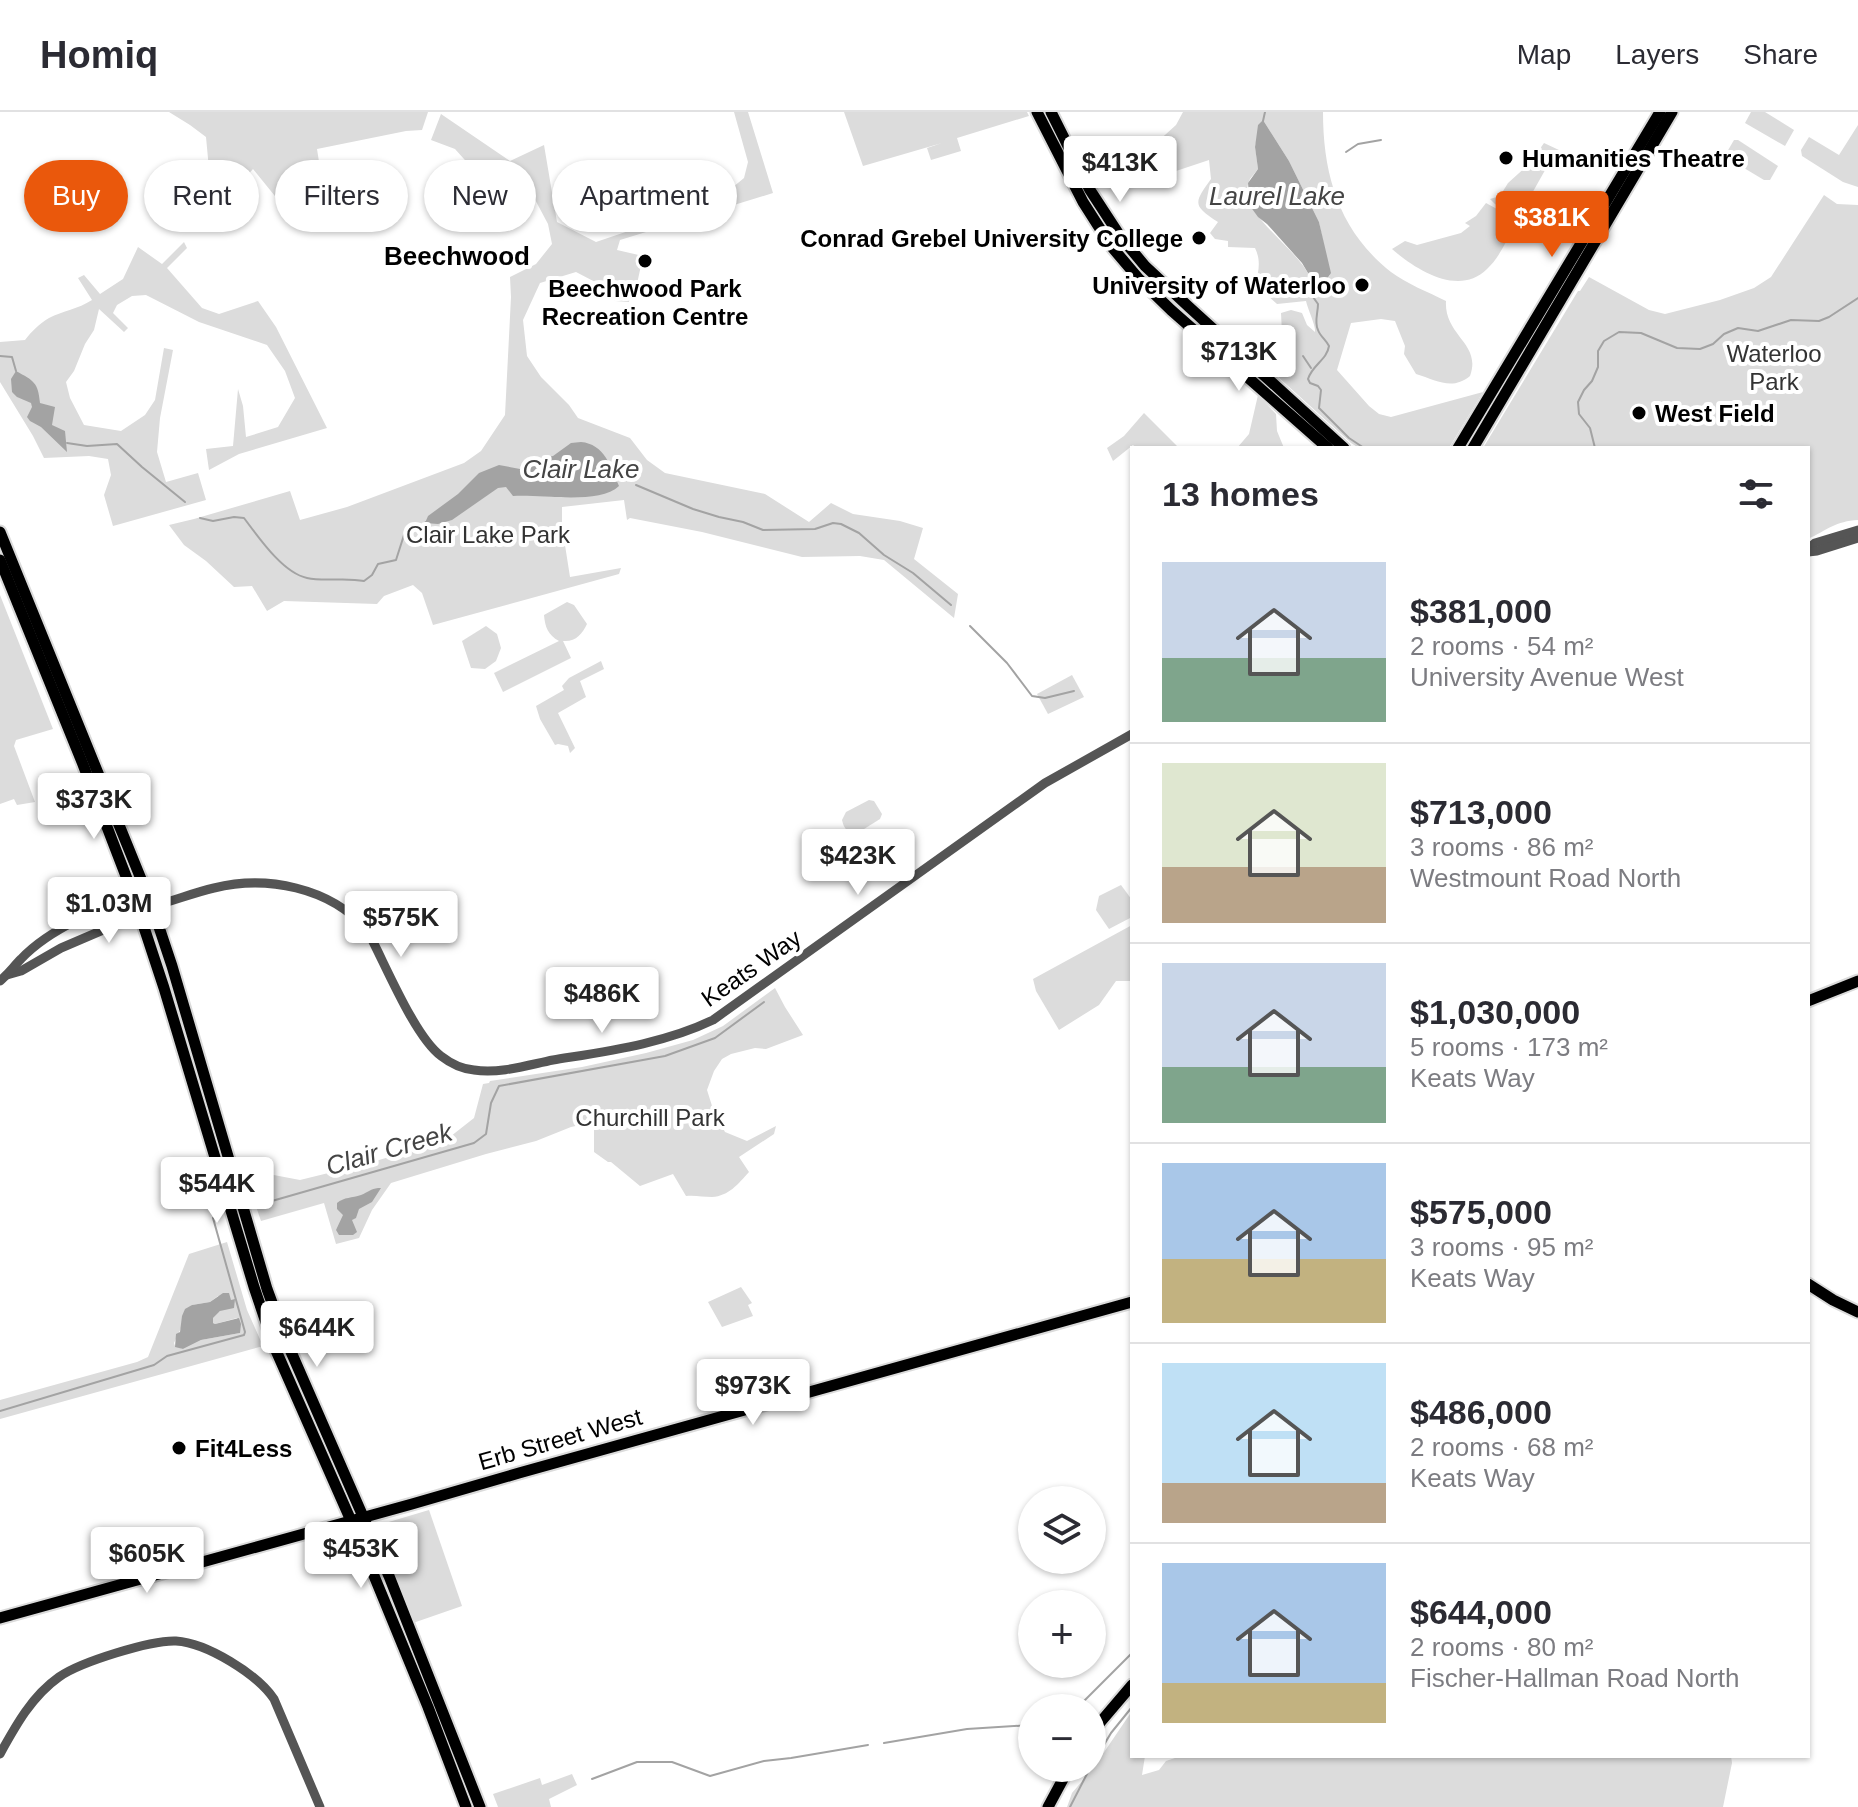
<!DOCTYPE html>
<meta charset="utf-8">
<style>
body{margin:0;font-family:Arial,sans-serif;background:#f7f7f7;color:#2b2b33;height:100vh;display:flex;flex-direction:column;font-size:30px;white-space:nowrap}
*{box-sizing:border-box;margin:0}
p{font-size:26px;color:#7c7c81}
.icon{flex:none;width:44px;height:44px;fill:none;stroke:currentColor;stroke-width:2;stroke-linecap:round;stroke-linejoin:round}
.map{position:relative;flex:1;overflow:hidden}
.panel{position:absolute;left:1130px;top:334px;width:680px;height:1312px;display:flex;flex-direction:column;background:#fff;border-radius:0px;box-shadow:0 2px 6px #0004}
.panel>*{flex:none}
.hud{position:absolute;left:24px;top:48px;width:760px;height:72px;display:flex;gap:16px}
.fabs{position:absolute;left:1018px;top:1374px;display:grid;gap:16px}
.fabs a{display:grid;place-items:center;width:88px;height:88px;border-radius:50%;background:#fff;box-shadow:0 2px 6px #0004;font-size:40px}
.price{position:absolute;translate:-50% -68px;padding:0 18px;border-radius:8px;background:#fff;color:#222;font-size:26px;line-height:52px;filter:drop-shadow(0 2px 4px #0008)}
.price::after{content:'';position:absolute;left:50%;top:48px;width:24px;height:18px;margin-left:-12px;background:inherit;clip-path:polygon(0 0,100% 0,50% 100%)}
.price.active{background:#ea580c;color:#fff}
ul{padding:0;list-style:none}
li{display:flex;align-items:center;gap:24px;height:200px;padding:0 32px}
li+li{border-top:2px solid #e1e1e2}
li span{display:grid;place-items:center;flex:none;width:224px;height:160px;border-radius:0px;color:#555}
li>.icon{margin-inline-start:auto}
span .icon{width:96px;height:96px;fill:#fffc;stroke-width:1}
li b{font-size:34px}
h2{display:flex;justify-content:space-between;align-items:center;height:96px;padding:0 32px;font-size:34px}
.pill{padding:0 28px;border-radius:36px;background:#fff;box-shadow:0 2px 6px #0004;font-size:28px;line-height:72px}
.pill.active{background:#ea580c;color:#fff}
header{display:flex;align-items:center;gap:48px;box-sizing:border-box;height:112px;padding:0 40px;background:#fff;border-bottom:2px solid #e1e1e2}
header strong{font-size:38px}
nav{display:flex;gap:44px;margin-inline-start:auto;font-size:28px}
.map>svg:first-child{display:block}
.green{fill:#dcdcdc;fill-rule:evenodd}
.water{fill:#a3a3a3}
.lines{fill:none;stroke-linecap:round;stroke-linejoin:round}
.stream{stroke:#a3a3a3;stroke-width:2}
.major-casing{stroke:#dbdbdb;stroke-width:15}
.minor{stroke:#555;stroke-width:9}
.major{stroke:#000;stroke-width:11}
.poi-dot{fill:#000;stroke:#fff;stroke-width:3}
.labels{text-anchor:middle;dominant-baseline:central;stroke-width:8;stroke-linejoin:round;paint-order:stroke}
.poi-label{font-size:24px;font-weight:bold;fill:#000;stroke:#fff;text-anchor:start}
.park-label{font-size:24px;fill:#333;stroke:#fff}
.street-label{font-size:24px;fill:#000;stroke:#fff}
.water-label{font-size:26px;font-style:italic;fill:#444;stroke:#fff}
.neighbourhood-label{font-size:26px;font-weight:bold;fill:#000;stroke:#fff}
</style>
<header>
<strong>Homiq</strong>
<nav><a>Map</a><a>Layers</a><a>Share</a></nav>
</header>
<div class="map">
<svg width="1858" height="1695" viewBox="0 0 1858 1695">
<rect width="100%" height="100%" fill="#fff"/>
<g class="green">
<polygon points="169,0 428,0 422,18 406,19 317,37 323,75 279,89 253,57 216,98 194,85 209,57 206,25 190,13"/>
<polygon points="734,0 748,0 773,81 620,128 617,138 643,144 637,172 625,170 631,172 629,190 615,189 599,172 576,160 540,171 523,208 527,244 541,265 569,293 578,306 630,326 647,348 665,361 765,382 809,410 831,391 853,402 900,409 923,416 914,447 958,482 954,506 884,448 860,444 802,445 702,420 630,406 627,408 624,388 562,395 562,414 570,465 621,456 619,462 433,513 422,481 413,473 384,484 377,492 284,489 267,499 252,474 234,475 206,449 184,433 169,413 194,407 290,379 300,408 347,395 464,351 481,339 505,303 511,185 510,165 536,152 552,132 548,112 531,80 504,63 491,77 455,37 431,28 441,2 510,49 544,33 557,110 596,130 658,109 686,97 721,85 744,66 748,50"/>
<polygon points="844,0 1027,0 1029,4 957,26 961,39 931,48 927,36 942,31 863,54"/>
<path d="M1183,0h140c0,63 16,119 68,160 16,12 37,20 55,29 -2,35 36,42 24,75 -18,15 -34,4 -54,-2l-12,-20 1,-8 -10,-25 -14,-2 -30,4 -14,47 32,36 10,8 12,3 92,-25 -34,56h-90l-8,-5 -94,-85 25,-25 -1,-20 10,-3 11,3 5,12 8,7c1,-6 -7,-22 -9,-31l-29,3 -22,-20c4,-12 6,-24 0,-36l-27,-1v-6l-13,-2 -5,-6 8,-11c-26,-17 -24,-19 -7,-43l-2,-19 -45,15 -9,-31 21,-19zM1263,8l26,41 30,61 11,53 -7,9 -8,3 -3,-2c-4,-33 -80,-71 -62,-106 2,-3 5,-6 8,-10l-3,-23z"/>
<polygon points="1751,0 1765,0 1794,18 1785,34 1745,11"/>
<polygon points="1858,13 1858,75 1843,70 1802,44 1801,38 1809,25 1839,43"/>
<polygon points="1734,28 1738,28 1778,54 1770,68 1764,68 1729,47 1727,40"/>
<polygon points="1544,31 1559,38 1553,44 1526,92 1520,105 1495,92 1490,87 1500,84 1508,71 1530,51"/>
<path d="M1824,83l13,9 21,1v315c-22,1 -31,10 -50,19v-91h-325l95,-157h2l9,-14 60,33 16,4 55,-14 34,-12 17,-11z"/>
<path d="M1486,91l31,17c-9,17 -16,36 -30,49 -28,28 -71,1 -95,-20l13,-8 12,4 44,-12 9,-7 -5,-3 11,-7z"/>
<path d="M184,130l3,6 -20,20 35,40 17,6 39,-13 18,26 51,101 -88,26 -30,16 -3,-21 27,-3 5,-57 5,17 3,31 32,-10 17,-29 -10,-27 -18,-26 -68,-23 -53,-27 -14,1 -15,9 -4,8 15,15 -4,4 -25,-23 -5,21 -9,14 -11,27 -8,11 4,16 14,27 37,6 24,-16 10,-15 9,-52 9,2 -13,68 -3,34 9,30 32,-9 8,27 -93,26 -9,-31 7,-20 -3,-16 -19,-3 -45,2 -11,-22 -33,-54v-40l25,-2c7,-9 14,-16 24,-22 14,-7 29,-9 43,-18l-14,-22 6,-3 16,19 23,-15 15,-32 24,17z"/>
<polygon points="1258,283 1276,302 1277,319 1284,336 1237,336 1249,322"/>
<polygon points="1144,301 1179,336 1136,336 1133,333 1113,349 1107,336 1124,324"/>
<polygon points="0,483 53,617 16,628 14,634 35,690 17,693 14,687 0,692"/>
<path d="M567,490l7,3 13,19c-5,10 -11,18 -24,17l8,17 -68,34 -9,-19 65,-32c-11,-6 -14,-14 -15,-26z"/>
<polygon points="486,514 497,522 501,536 496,549 485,557 471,556 462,529"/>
<polygon points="601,549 604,557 580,569 586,585 558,601 575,636 570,641 568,634 558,632 555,633 540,607 536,594 564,578 562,574 569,566"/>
<polygon points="1072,563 1084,585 1048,602 1037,582"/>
<path d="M869,688l5,1 8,13 -2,5 -24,15c-9,-2 -12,-5 -14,-14l4,-8z"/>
<polygon points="1121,773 1132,788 1132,805 1109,817 1096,798 1099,784"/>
<polygon points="1132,813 1132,869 1116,869 1099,893 1059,918 1036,879 1033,867"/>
<path d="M775,876l10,19 18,28 -37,14 -11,-1 -24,6 -9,5 -8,12 -7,19 6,19 12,23 22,9 29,-15 -2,8 -35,23 10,15c-11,12 -20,24 -37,25 -9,0 -17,-2 -26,-1l-13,-22 -33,12 -29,-24h-3l-14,-10v-25l-5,-4 -18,4 -35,14 -50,13 -95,29 -19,27 -13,28 -23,6 -12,-41 -63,18 -13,-38 10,-11 42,8 69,-17 77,-23 28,-22 9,-34 6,-1 1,-2 92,-14 64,-14 47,-13 30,-14z"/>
<path d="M227,1130l20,68 16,36 -263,73v-19l137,-38 11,-5 41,-103zM218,1184l13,4 -18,18v5l2,1 22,-6 3,15 -39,7 -18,9 -8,-3 -1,-3 18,-38 18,-3z"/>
<polygon points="741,1175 752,1191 748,1193 753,1204 722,1215 708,1190"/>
<polygon points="429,1398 462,1494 413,1511 377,1421 382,1412"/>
<polygon points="1132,1599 1132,1644 1145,1644 1142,1663 1159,1658 1166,1649 1181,1644 1731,1644 1732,1651 1723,1695 1067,1695 1072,1681 1094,1655"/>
<polygon points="572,1662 577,1673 549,1687 551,1695 498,1695 493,1682 540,1666 542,1673"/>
</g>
<g class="water">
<path d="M1263,8l26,41 30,61 12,51c-7,12 -12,9 -19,18l-1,-13 -9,-15 -35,-39 -9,-7 -8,-11 -2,-23 10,-14 -3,-22 3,-22z"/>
<path d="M16,259c18,10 22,11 24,32l15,4 -3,18 13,6 2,21 -26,-25 -11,-6 -3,-4 5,-10 -1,-4 -14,-6 -5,-5 -1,-13z"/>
<path d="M581,330c23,2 30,24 38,44 -20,19 -77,8 -106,10l-7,-9 -8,1 -46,32 -14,4 -13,-1 3,-7 30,-22 21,-21 20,-8 21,4 23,-11 10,-2 18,-13z"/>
<path d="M378,1076h3l-9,14 -13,7 -3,9 -4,2 5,12 -4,3h-14l-3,-5 7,-15 -6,-6v-6c7,-6 15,-5 24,-8 7,-3 10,-6 17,-7z"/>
<polygon points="223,1181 229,1181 231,1188 235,1187 234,1196 220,1199 213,1206 213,1211 215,1212 239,1206 241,1212 240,1221 201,1228 183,1237 175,1235 176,1222 180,1220 182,1204 185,1197 192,1193 210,1190"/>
</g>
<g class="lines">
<g class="stream">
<polyline points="1263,9 1265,0"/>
<polyline points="1346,40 1358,32 1381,28"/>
<path d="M1312,180l1,5 5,7c0,9 -4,18 0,26 2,6 8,10 11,16 -2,14 -17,19 -21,33l2,4 8,3 3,4 -2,18 30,30 15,10"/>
<polyline points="0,244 12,245 16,259"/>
<polyline points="1303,244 1311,256"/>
<polyline points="67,331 87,334 117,332 142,355 185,390"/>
<polyline points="1595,336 1590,316 1579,302 1578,290 1584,278 1592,269 1598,255 1598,239 1604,229 1619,220 1641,221 1677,236 1700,237 1713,232 1724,222 1738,216 1758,219 1791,208 1819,209 1829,205 1858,186"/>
<polyline points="636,373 693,397 719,405 743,410 763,418 815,417 833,411 841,412 859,421 884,443 913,461 951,493"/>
<path d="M200,406l13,3 21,-4 10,1c15,20 39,55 63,60 18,4 38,-1 57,3l8,-6 6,-11 18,-4 8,-25 22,-13"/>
<polyline points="970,514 1007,551 1032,584 1045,586 1074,579"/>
<polyline points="258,1093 474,1031 486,1022 491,991 499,974 665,944 715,926 764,890"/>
<polyline points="0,1299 154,1253 167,1244 244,1223 245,1220 213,1106"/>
<polyline points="1077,1596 1132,1541"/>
<polyline points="884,1631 967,1617 1032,1613"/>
<polyline points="1092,1653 1111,1621 1132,1595"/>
<polyline points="592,1667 637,1650 672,1650 710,1664 764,1649 791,1646 868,1633"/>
<polyline points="1070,1695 1090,1656"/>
</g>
<g class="major-casing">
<g id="major">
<polyline points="1037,0 1083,90 1111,134 1139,167 1171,198 1328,336"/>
<polyline points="1051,0 1090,78 1120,124 1145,154 1189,195 1344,336"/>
<polyline points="1458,336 1660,0"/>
<polyline points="1473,336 1672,0"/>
<polyline points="0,420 152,794 172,854 267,1177 285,1226 389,1464 480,1695"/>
<polyline points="0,448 82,650 134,785 164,876 254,1175 274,1234 356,1420 428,1595 466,1695"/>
<polyline points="1808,889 1858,869"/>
<polyline points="1808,1172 1833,1188 1858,1200"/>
<polyline points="0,1506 412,1392 519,1361 1132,1190"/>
<polyline points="1092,1620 1132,1573"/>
<polyline points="1048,1695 1069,1656"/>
</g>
</g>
<g class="minor">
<polyline points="1808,437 1815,431 1858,418"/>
<polyline points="1808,440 1817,439 1858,426"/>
<polyline points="7,863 21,859 61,836 124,809 139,797"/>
<path d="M0,869c8,-7 14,-15 21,-22 15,-16 36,-29 56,-39 12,-6 27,-10 41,-11 11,-1 20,0 31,-2 22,-5 43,-14 65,-19 52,-13 116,-1 153,42 17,31 47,106 74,126 9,7 21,13 33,14 26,4 54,-5 79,-10 55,-9 110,-16 160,-40l332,-237 87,-49"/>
<path d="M0,1642c16,-29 32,-58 59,-77 21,-15 92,-37 117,-36 31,2 81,33 98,58l46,108"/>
</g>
<use href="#major" class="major"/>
</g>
<g class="poi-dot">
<circle cx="1506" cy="46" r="8"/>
<circle cx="1199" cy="126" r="8"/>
<circle cx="645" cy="149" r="8"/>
<circle cx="1362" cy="173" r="8"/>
<circle cx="1639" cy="301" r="8"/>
<circle cx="179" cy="1336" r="8"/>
</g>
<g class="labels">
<g class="poi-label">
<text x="1522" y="46">Humanities Theatre</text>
<text x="1183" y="126" text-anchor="end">Conrad Grebel University College</text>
<text x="1346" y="173" text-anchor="end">University of Waterloo</text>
<text x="645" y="176" text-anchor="middle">Beechwood Park<tspan x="645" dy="28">Recreation Centre</tspan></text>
<text x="1655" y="301">West Field</text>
<text x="195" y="1336">Fit4Less</text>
</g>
<g class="park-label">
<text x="1774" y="241">Waterloo<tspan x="1774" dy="28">Park</tspan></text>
<text x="488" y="422">Clair Lake Park</text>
<text x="650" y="1005">Churchill Park</text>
</g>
<g class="street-label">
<text transform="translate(751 856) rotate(-35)">Keats Way</text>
<text transform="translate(560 1327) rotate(-16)">Erb Street West</text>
</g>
<g class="water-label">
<text x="1277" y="84">Laurel Lake</text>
<text x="581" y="357">Clair Lake</text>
<text transform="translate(389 1037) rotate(-16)">Clair Creek</text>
</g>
<g class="neighbourhood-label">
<text x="457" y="144">Beechwood</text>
</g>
</g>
</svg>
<div class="fabs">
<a><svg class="icon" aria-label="layers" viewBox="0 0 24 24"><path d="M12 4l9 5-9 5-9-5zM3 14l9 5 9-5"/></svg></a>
<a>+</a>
<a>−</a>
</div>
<b class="price" style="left:1120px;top:92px">$413K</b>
<b class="price active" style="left:1552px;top:147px">$381K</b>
<b class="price" style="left:1239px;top:281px">$713K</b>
<b class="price" style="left:94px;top:729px">$373K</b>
<b class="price" style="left:858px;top:785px">$423K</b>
<b class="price" style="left:109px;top:833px">$1.03M</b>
<b class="price" style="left:401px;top:847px">$575K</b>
<b class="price" style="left:602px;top:923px">$486K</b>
<b class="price" style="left:217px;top:1113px">$544K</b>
<b class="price" style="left:317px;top:1257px">$644K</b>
<b class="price" style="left:753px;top:1315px">$973K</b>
<b class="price" style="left:361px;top:1478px">$453K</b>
<b class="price" style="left:147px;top:1483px">$605K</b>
<div class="hud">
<a class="pill active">Buy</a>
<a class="pill">Rent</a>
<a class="pill">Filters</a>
<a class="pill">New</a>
<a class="pill">Apartment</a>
</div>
<section class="panel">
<h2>13 homes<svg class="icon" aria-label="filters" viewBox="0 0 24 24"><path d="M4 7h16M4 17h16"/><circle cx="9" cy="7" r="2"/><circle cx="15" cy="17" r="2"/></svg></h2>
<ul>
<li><span style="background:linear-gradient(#c9d6e8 60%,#7fa58c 0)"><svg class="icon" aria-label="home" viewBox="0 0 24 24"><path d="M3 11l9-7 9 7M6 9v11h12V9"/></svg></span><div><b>$381,000</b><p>2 rooms · 54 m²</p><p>University Avenue West</p></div></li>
<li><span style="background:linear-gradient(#dfe7d0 65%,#b9a48a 0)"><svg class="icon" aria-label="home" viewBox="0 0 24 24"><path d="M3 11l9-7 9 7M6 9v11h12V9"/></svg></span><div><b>$713,000</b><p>3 rooms · 86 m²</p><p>Westmount Road North</p></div></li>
<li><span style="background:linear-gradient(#c9d6e8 65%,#7fa58c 0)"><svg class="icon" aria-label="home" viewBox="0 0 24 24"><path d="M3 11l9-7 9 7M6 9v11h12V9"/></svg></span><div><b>$1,030,000</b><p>5 rooms · 173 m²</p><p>Keats Way</p></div></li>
<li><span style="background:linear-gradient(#a9c7e8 60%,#c2b280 0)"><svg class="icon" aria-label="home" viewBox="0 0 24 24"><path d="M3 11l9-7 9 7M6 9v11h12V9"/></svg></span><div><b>$575,000</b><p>3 rooms · 95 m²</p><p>Keats Way</p></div></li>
<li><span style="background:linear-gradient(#bfe0f5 75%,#b9a48a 0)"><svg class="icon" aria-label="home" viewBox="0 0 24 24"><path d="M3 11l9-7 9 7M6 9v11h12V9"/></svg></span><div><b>$486,000</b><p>2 rooms · 68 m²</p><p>Keats Way</p></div></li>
<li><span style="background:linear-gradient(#a9c7e8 75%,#c2b280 0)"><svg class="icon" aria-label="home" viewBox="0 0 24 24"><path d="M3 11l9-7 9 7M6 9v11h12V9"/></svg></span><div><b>$644,000</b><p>2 rooms · 80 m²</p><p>Fischer-Hallman Road North</p></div></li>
</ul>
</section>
</div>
